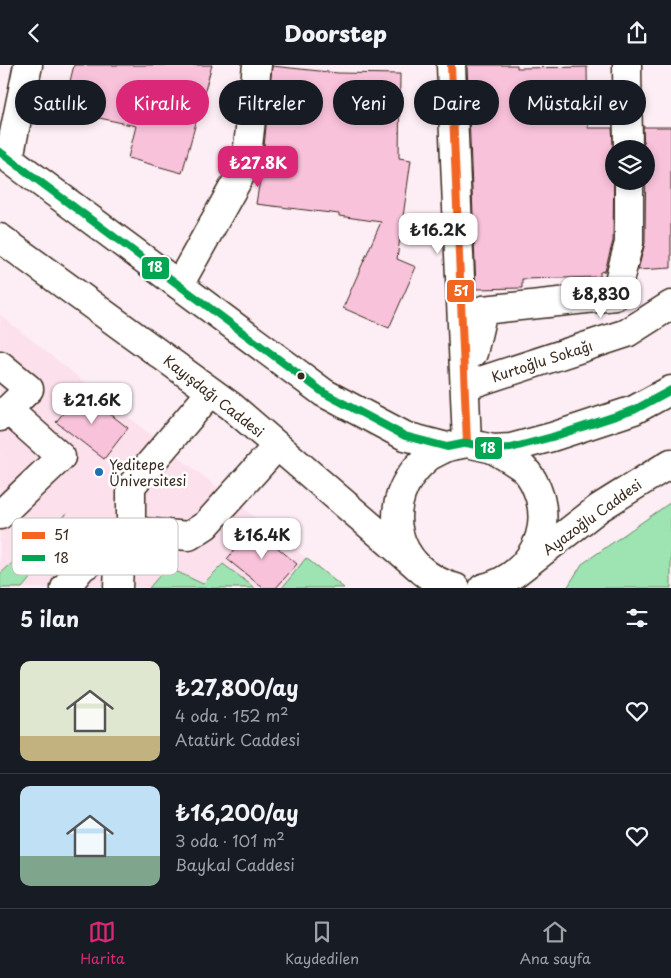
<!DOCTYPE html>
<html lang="tr">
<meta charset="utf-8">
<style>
body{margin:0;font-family:"Playpen Sans",sans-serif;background:#20242c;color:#f1f3f6;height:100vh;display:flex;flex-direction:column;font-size:19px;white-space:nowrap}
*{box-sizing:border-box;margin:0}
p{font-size:16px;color:#9ea1a6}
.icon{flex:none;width:28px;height:28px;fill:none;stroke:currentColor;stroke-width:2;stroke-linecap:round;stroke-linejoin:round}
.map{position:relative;height:523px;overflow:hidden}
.drawer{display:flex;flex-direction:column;background:#171b24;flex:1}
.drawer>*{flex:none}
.guide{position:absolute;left:15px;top:15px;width:641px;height:45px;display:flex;gap:10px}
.controls{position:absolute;left:605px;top:75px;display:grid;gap:10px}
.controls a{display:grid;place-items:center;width:50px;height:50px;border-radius:50%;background:#171b24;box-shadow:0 2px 8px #0003;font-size:25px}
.price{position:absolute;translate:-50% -42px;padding:0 11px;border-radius:10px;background:#fff;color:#222;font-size:16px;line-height:32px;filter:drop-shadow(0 1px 2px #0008)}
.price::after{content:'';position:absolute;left:50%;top:30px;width:15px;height:11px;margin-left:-8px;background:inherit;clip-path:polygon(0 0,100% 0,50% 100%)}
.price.active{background:#db2777;color:#fff}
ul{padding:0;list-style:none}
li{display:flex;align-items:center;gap:15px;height:125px;padding:0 20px}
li+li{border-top:1px solid #363941}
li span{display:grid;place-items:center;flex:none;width:140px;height:100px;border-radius:10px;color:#555}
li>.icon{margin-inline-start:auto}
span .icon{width:60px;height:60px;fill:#fffc;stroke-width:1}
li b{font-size:21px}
h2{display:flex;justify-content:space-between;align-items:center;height:60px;padding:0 20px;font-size:21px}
.pill{padding:0 18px;border-radius:22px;background:#171b24;box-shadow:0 2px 8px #0003;font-size:18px;line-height:45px}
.pill.active{background:#db2777;color:#fff}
header{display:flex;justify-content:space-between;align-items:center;height:65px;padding:0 20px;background:#171b24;font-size:22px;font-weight:800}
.dock{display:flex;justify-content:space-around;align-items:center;height:70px;border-top:1px solid #363941;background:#171b24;font-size:14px;color:#9ea1a6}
.dock a{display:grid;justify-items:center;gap:2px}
.dock .active{color:#db2777}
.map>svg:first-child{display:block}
.built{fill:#fce0ec}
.green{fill:#9de4b2;stroke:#6c8768}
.building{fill:#f8c2da;stroke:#3b2a1e}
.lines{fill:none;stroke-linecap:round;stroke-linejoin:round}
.minor-casing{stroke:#3b2a1e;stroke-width:31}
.major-casing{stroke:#3b2a1e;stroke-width:31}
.minor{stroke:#fff;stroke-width:28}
.major{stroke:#fff;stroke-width:28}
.bus-1-casing{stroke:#fff;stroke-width:11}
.bus-2-casing{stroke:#fff;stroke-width:11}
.bus-1{stroke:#f26522;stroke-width:8}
.bus-2{stroke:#00a651;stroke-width:8}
.bus-dot{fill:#3b2a1e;stroke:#fff;stroke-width:2}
.poi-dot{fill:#1f6fb2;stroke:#fff;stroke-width:2}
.labels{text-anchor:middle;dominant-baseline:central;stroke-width:5;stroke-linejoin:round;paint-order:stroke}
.street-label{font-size:14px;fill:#3b2a1e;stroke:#fff}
.poi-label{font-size:14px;fill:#3b2a1e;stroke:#fff;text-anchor:start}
.key{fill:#fff;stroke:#c4bfbc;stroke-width:1}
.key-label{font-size:14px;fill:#3b2a1e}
.line-badge{stroke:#fff;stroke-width:2}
.badge-label{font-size:14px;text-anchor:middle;font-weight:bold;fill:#fff}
</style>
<header><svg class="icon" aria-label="back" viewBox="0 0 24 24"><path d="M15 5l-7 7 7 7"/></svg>Doorstep<svg class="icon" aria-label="share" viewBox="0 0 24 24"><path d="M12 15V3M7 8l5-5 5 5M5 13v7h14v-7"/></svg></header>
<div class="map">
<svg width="671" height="523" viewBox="0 0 671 523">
<rect width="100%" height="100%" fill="#fdedf4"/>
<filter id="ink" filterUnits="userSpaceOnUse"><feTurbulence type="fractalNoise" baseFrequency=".02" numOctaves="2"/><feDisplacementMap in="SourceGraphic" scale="10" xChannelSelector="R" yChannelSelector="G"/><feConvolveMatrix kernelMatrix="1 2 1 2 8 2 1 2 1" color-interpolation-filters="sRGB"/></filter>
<g filter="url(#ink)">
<polygon class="built" points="0,250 306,493 344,523 0,523"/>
<g class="green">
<polygon points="671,437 671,523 567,523 582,499"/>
<polygon points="67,448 57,463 65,472 22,523 0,523 0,509"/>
<polygon points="306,493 344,523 282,523"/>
<polygon points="223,499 255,523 149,523 167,502 203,519"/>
</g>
<g class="building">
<polygon points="74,0 212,0 182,108 128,93 136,61 63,45"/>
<polygon points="467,0 517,0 517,3 587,2 588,63 612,63 614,89 613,176 605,206 600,207 600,212 522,214 522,223 476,224"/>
<polygon points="272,1 338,8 400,9 399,93 411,95 397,194 416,202 389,263 343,243 381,157 339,151 339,149 256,139 262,102"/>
<polygon points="643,62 671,62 671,203 638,205 645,178 646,84 644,84"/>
<polygon points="81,326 128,363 104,394 56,357"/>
<polygon points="253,462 297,499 276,523 263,523 227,494"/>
</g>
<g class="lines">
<g class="minor-casing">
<g id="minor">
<polyline points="451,0 467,378"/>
<polyline points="627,0 628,84"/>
<polyline points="9,93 28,0"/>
<polyline points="179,220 246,100 257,0"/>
<polyline points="473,288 483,245 615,231 629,178 629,116"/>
<polyline points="0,300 29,324 0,352"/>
<polyline points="465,321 627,268 671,240"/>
<polyline points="0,450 61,392 8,345"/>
<polyline points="131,466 189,471 206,460 277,381"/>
<polyline points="65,523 82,502 120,479 131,466 131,421 211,327"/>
<polyline points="118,523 120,479"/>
</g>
</g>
<g class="major-casing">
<g id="major">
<polyline points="0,87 324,328 405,371 447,382 467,378 493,384 511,383 552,372 634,345 671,325"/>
<polyline points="0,173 231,341 418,502"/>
<path d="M447,382c-7,4 -15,7 -20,11 -51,43 -34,113 29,130"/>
<polyline points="514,509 599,443 671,398"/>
<path d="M483,523c41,-10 68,-48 57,-90 -3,-10 -9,-23 -17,-30 -9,-7 -20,-13 -30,-19"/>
</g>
</g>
<use href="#minor" class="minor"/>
<use href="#major" class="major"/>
<g class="bus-1-casing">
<polyline id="bus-1" points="451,0 467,378"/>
</g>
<g class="bus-2-casing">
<polyline id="bus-2" points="0,87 324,328 405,371 447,382 467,378 493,384 511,383 552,372 634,345 671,325"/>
</g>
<use href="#bus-1" class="bus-1"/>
<use href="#bus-2" class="bus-2"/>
</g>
</g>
<circle class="bus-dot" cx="301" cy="311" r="4.5"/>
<circle class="poi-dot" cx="99" cy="407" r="5"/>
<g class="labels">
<g class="street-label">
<text transform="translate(542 296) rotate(-18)">Kurtoğlu Sokağı</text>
<text transform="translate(214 331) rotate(38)">Kayışdağı Caddesi</text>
<text transform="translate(592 452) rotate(-36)">Ayazoğlu Caddesi</text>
</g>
<g class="poi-label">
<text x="109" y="399">Yeditepe<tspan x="109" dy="16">Üniversitesi</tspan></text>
</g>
</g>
<rect x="12" y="453" width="166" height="57" rx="8" class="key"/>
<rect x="22" y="467" width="23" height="7" fill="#f26522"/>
<rect x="22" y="490" width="23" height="6" fill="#00a651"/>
<g class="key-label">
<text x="54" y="475">51</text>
<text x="54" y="498">18</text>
</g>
<g class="line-badge">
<rect x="141" y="191" width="29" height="24" rx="5" fill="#00a651"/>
<rect x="446" y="214" width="29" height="24" rx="5" fill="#f26522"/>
<rect x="474" y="371" width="29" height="24" rx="5" fill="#00a651"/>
</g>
<g class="badge-label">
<text x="155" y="207">18</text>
<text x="461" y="231">51</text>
<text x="488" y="388">18</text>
</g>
</svg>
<div class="controls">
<a><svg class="icon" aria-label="layers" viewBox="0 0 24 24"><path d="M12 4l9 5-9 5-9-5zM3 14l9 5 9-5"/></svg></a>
</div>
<b class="price active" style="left:258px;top:123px">₺27.8K</b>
<b class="price" style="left:438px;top:190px">₺16.2K</b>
<b class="price" style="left:601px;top:254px">₺8,830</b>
<b class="price" style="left:92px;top:360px">₺21.6K</b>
<b class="price" style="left:262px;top:495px">₺16.4K</b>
<div class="guide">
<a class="pill">Satılık</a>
<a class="pill active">Kiralık</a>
<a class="pill">Filtreler</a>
<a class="pill">Yeni</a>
<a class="pill">Daire</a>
<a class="pill">Müstakil ev</a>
</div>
</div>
<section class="drawer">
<h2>5 ilan<svg class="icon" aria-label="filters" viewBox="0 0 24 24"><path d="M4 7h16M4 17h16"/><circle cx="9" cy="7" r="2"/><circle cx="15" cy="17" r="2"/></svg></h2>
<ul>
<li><span style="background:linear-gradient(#dfe7d0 75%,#c2b280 0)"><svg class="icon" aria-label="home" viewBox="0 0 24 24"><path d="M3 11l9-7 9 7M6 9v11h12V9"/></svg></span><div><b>₺27,800/ay</b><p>4 oda · 152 m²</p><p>Atatürk Caddesi</p></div><svg class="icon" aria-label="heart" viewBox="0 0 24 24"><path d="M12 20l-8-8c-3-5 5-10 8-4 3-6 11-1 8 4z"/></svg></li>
<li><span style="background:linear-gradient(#bfe0f5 70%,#7fa58c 0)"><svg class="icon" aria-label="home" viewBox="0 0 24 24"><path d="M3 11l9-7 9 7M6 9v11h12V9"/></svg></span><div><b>₺16,200/ay</b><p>3 oda · 101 m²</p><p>Baykal Caddesi</p></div><svg class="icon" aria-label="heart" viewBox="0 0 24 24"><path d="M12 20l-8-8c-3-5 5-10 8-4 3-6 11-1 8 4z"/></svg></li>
</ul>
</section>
<nav class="dock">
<a class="active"><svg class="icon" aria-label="map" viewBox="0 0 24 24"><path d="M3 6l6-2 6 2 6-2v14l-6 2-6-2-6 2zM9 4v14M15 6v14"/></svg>Harita</a>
<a><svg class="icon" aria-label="saved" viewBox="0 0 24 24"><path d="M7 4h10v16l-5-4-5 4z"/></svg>Kaydedilen</a>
<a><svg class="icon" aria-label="home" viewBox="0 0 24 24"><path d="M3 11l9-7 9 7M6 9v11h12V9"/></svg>Ana sayfa</a>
</nav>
